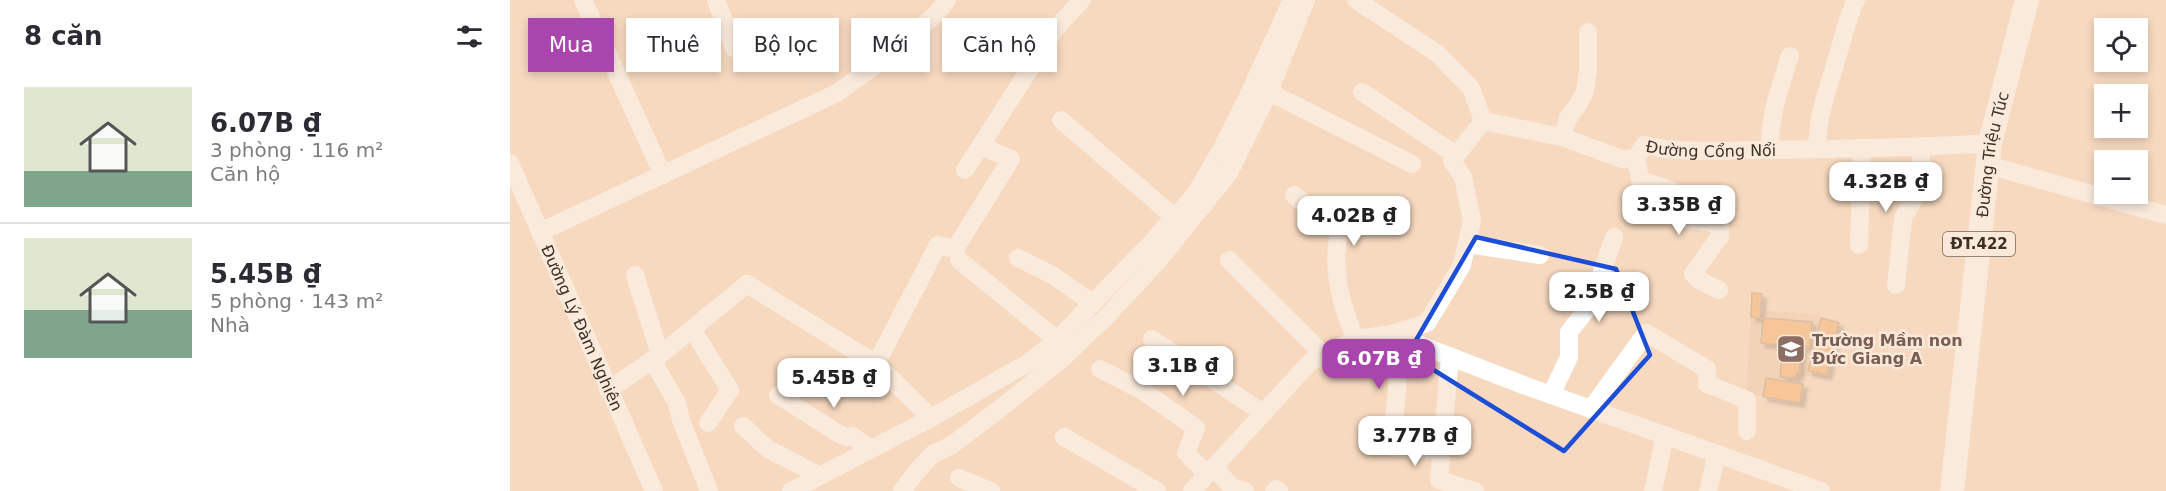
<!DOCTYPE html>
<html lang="vi">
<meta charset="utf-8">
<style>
body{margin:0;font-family:"DejaVu Sans",sans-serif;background:#f2f2f3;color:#2b2b33;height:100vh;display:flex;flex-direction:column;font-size:22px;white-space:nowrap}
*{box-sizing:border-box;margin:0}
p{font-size:20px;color:#7c7c81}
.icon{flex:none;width:33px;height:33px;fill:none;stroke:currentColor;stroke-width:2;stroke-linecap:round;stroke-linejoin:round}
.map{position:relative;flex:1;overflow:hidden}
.sheet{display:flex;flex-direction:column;background:#fff;width:510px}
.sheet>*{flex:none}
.banner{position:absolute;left:18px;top:18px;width:570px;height:54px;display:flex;gap:12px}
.controls{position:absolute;left:1584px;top:18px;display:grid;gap:12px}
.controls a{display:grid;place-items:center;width:54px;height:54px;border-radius:0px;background:#fff;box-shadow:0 3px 9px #0003;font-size:30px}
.price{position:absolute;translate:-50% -51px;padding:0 14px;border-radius:12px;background:#fff;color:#222;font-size:20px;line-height:39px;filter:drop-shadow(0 2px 3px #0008)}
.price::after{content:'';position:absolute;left:50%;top:36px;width:18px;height:14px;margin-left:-9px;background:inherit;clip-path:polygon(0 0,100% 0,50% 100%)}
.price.active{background:#a846ad;color:#fff}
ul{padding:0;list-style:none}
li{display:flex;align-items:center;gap:18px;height:150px;padding:0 24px}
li+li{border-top:2px solid #e1e1e2}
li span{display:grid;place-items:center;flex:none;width:168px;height:120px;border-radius:0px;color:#555}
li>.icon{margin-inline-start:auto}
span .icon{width:72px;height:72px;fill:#fffc;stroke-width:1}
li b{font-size:26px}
h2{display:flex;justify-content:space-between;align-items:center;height:72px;padding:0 24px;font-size:26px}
.pill{padding:0 21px;border-radius:0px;background:#fff;box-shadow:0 3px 9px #0003;font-size:21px;line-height:54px}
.pill.active{background:#a846ad;color:#fff}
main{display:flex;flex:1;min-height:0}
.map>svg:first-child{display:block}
.built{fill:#f0cdae}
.building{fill:#f7b06c;stroke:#b89c83;stroke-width:1.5;filter:url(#shadow)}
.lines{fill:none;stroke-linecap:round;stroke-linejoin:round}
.minor{stroke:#fff;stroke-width:18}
.major{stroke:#fff;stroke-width:24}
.marked{fill:none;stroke:#1d4ed8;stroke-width:4.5;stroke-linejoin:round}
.labels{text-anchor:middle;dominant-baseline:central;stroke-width:5;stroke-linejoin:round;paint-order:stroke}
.shield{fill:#fae8d9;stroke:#76685c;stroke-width:1.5}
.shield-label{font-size:15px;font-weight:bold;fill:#3d3127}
.street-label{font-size:16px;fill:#3d3127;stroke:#fae8d9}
.education-label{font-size:16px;font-weight:bold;fill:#785e54;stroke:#fae8d9;text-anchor:start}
</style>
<main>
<section class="sheet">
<h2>8 căn<svg class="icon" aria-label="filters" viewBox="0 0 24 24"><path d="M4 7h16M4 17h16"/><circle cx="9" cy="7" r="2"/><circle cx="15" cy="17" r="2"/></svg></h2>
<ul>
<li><span style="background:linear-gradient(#dfe7d0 70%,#7fa58c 0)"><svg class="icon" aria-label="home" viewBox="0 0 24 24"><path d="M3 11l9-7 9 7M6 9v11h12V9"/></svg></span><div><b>6.07B ₫</b><p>3 phòng · 116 m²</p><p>Căn hộ</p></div></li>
<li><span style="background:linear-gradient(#dfe7d0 60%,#7fa58c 0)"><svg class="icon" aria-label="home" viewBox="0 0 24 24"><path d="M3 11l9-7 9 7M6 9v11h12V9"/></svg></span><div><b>5.45B ₫</b><p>5 phòng · 143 m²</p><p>Nhà</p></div></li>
</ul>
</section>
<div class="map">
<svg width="1656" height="491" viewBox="0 0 1656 491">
<defs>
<filter id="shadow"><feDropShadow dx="4.5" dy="4.5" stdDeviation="1.5" flood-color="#0004"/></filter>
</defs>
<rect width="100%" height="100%" fill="#f6d9bf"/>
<polygon class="built" points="1250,310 1298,314 1329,320 1315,380 1295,375 1290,403 1236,393 1241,317 1250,318"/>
<g class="building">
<polygon points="1242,293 1252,294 1250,318 1241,317"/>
<polygon points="1253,318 1302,322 1300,347 1292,346 1289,374 1286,374 1286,378 1270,377 1273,345 1251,343"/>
<polygon points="1311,318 1329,323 1317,375 1298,371"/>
<polygon points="1256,378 1293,384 1290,403 1253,397"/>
</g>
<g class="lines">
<g class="minor">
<polyline points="73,0 153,175"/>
<polyline points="206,0 224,48"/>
<path id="s1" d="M846,0l82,54 33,34 12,33 79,16 60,22 14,-1 8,-13c35,9 84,5 120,5 75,-1 151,-2 226,-7"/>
<polyline points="759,92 902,164"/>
<polyline points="852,92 946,155"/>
<polyline points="551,120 663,216"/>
<polyline points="1052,137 1058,118 1068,105 1075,91 1078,71 1078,32"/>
<path d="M1307,149c1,-37 10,-57 20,-91 6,-20 10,-39 19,-58"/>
<path d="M1260,150c-1,-35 10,-62 20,-94"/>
<path d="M1126,158l4,21c10,6 21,5 31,12l2,24 4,3 36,5 7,5v8l-27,38 6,6 20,10"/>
<path id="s2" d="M0,163l144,328"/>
<polyline points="1478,165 1656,215"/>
<polyline points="455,170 546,28 572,0"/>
<path d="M784,195l45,38c-8,37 2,73 17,106"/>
<polyline points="30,232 327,93 374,59 426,14 437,0"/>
<polyline points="957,244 1030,255"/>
<polyline points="1349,245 1352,148"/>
<polyline points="508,258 544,276 582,303"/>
<polyline points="449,260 547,340"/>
<polyline points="719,260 815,356"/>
<polyline points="125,275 150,355"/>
<polyline points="1386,285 1393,218 1411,186 1411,147"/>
<polyline points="182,329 220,390 198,423"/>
<polyline points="882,334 1016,386 1311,491"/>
<polyline points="888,336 887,391 881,447 932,451"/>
<polyline points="642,339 753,413"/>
<polyline points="940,356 929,480 965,491"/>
<polyline points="142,360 167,403 171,420 199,491"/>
<polyline points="366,364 428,245 445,249 501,159 471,146"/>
<polyline points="590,369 633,391 686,428 676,453 697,474"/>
<polyline points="98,390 150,355 237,284 366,364 421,418"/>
<polyline points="268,395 329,434 337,437 342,436 361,449"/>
<polyline points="1041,395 1059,357 1059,332 1081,304 1104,237"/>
<polyline points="1081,409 1136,333 1197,369 1197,384 1237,400 1237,431"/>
<polyline points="233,426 258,449 310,476"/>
<polyline points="554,437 647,491"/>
<polyline points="704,468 722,487 735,491"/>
<polyline points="449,478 481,491"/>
<path d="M281,491l140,-73 97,-55 29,-23 96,-99c14,-18 33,-33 45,-52 38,-60 64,-125 94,-189"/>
<polyline points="392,491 407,471 423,454 442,445 492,407 554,357 598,315 648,261 719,173 759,92 796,0"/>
<polyline points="682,491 801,361 815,356 846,339 882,334 917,323 952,265 962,220 953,177 942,161 973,121"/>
<polyline points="764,491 766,489 769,491"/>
<polyline points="1143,491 1155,435"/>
<polyline points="1198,491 1207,454"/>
</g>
<path class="major" id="s3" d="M1442,491l38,-348 37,-143"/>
</g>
<path d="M0 0H1656V491H0ZM966,237l140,32 34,86 -86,96 -156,-97z" fill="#f6d9bf" fill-opacity=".55" fill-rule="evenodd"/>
<path class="marked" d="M966,237l140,32 34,86 -86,96 -156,-97z"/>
<defs>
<g id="school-square" transform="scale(1.5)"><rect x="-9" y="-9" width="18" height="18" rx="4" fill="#8d6e63" stroke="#fae8d9"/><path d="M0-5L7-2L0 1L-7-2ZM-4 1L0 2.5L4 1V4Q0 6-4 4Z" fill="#fff"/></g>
</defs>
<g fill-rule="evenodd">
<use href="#school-square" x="1281" y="349"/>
</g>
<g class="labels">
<rect class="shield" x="1433" y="232" width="72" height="24" rx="4.5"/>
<g class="shield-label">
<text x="1469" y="244">ĐT.422</text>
</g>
<g class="street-label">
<text stroke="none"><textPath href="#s1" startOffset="422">Đường Cổng Nổi</textPath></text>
<text stroke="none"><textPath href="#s3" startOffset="339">Đường Triệu Túc</textPath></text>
<text stroke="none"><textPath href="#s2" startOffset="180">Đường Lý Đàm Nghiên</textPath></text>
</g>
<g class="education-label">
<text x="1302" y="340">Trường Mầm non<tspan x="1302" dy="18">Đức Giang A</tspan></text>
</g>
</g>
</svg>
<div class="controls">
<a><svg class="icon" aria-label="locate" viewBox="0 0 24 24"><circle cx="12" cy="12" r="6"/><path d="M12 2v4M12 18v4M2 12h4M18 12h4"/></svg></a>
<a>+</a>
<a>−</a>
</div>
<b class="price" style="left:1376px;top:213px">4.32B ₫</b>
<b class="price" style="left:1169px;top:236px">3.35B ₫</b>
<b class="price" style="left:844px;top:247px">4.02B ₫</b>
<b class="price" style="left:1089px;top:323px">2.5B ₫</b>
<b class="price active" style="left:869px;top:390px">6.07B ₫</b>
<b class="price" style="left:673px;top:397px">3.1B ₫</b>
<b class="price" style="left:324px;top:409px">5.45B ₫</b>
<b class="price" style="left:905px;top:467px">3.77B ₫</b>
<div class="banner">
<a class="pill active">Mua</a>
<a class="pill">Thuê</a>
<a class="pill">Bộ lọc</a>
<a class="pill">Mới</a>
<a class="pill">Căn hộ</a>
</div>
</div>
</main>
